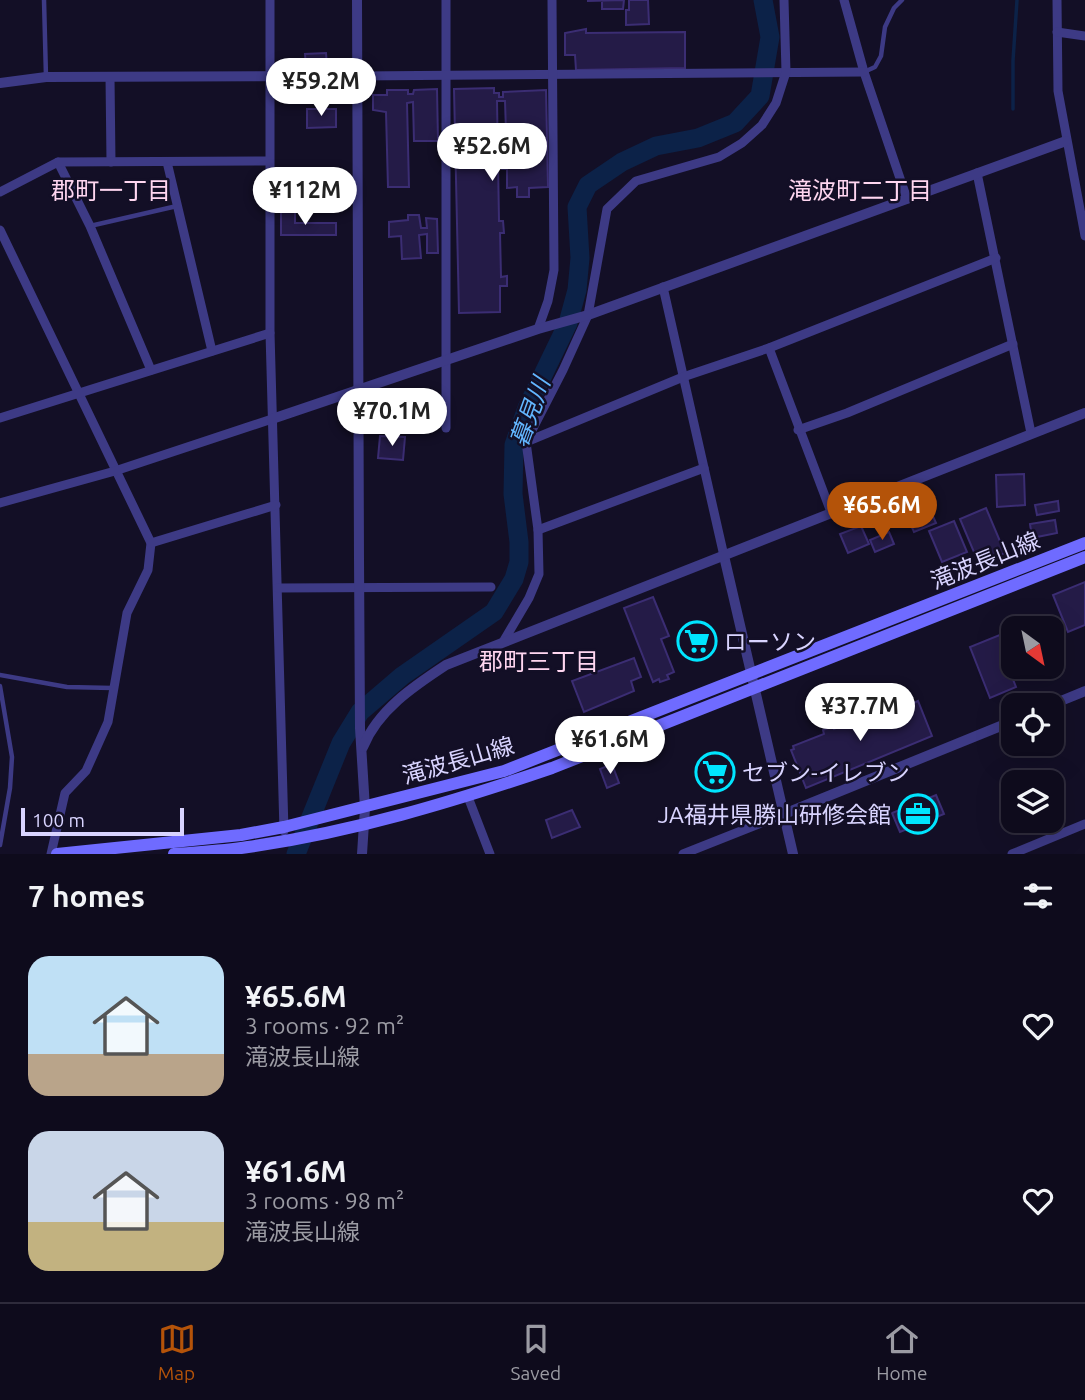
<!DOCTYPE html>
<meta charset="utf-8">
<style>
body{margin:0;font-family:Ubuntu,"Noto Sans JP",sans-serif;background:#1c1929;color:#f1f3f6;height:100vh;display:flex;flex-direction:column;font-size:26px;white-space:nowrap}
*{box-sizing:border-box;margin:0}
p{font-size:23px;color:#9b9ba3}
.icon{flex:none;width:38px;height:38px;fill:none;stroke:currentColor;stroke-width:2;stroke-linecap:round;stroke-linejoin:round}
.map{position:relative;height:854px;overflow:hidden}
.details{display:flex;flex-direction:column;background:#0e0b1c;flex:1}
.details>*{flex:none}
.needle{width:46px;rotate:147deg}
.fabs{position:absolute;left:1001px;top:616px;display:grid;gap:14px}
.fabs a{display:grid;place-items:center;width:63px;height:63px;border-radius:14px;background:#0e0b1c;box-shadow:0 7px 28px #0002,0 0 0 2px #2e2b3b;font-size:35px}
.scale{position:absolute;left:21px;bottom:18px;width:163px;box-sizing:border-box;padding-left:7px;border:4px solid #d9d4ff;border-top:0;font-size:19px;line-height:24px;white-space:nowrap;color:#d9d4ff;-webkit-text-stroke:5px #130f26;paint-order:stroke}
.price{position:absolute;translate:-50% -60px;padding:0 16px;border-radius:24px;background:#fff;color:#222;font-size:23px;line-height:46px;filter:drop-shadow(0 2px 4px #0008)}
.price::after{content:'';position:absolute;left:50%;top:42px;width:21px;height:16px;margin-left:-10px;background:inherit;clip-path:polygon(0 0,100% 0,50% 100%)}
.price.selected{background:#b45309;color:#fff}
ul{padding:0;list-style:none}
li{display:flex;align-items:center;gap:21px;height:175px;padding:0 28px}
li span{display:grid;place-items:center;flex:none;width:196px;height:140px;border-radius:21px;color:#555}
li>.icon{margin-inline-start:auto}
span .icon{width:84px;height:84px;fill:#fffc;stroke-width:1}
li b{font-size:30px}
h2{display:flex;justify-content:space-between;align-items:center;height:84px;padding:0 28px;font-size:30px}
.dock{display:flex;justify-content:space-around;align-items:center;height:98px;border-top:2px solid #2e2b3b;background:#0e0b1c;font-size:19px;color:#9b9ba3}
.dock a{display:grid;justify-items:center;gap:4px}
.dock .selected{color:#b45309}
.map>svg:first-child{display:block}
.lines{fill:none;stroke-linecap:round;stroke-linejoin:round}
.stream{stroke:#0c2248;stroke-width:3.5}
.river{stroke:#0c2248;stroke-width:19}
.building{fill:#241b47;stroke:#3b2d73;stroke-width:2}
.service{stroke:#3d3a85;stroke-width:4.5}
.minor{stroke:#3d3a85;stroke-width:9}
.tertiary{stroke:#3d3a85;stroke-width:10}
.secondary{stroke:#6f6bff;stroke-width:12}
.labels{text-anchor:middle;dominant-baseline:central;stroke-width:5;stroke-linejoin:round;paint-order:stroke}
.street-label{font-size:23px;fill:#d9d4ff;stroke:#130f26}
.poi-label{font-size:23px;fill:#d9d4ff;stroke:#130f26;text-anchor:start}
.neighbourhood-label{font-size:24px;fill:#ffd6f0;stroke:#130f26}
.water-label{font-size:24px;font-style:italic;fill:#62b6ff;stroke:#130f26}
</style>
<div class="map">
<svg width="1085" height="854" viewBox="0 0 1085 854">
<rect width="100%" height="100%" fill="#130f26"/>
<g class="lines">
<polyline class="stream" points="1013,109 1013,61 1017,0"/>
<polyline class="river" points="296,854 341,743 360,712 402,676 494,612 514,579 519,562 519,542 513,494 514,445 527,408 568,323 577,290 580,258 577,207 588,185 622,162 656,146 698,138 735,123 760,96 770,37 763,0"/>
</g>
<g class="building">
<polygon points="624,0 623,9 602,9 602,1 587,1"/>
<polygon points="629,0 648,0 649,24 626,25 626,10 629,10"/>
<polygon points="586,29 586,33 685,32 685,68 576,70 575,55 565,55 565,33"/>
<polygon points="326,53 327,66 306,67 305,54"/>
<polygon points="494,88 494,93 499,93 499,97 503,97 503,92 546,90 548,187 529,188 529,197 517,197 517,187 507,188 507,169 502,169 502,164 507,163 505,101 497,101 499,221 503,221 504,233 500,233 501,277 507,276 507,286 500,286 500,312 459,313 454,89"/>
<polygon points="437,89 438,141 414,141 413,102 407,103 409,187 388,187 386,112 373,110 373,95 387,95 387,90 408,90 408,94 413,94 414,90"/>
<polygon points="307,109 336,109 336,127 307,128"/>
<polygon points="281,212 295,212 295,223 336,223 336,235 281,235"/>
<polygon points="408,215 419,215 421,228 427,228 426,218 437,219 438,253 427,253 427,234 419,235 421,258 402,259 401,236 389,237 389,222 408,220"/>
<polygon points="380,436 405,437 403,460 378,458"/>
<polygon points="1024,474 1025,505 997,507 996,475"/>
<polygon points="1058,501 1059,511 1037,515 1035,505"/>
<polygon points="897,503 904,519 892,524 885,508"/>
<polygon points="928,505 936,523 914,532 906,514"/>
<polygon points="986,508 1005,553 979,564 960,519"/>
<polygon points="1055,520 1057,533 1032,538 1030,524"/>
<polygon points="954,521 967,552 942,562 929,531"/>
<polygon points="861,526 869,544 848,553 840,534"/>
<polygon points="889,532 894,544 875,552 870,540"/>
<polygon points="1085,582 1085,625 1068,632 1053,595"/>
<polygon points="653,597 669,636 661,639 674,672 667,675 669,679 660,682 659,679 653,682 624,608"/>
<polygon points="703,629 708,644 689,651 684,635"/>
<polygon points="1007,632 1013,648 1013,657 1008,659 1011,666 1008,667 1016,687 990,698 970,647"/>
<polygon points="634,658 641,677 631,681 634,691 584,712 572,681"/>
<polygon points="912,700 914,703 918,701 932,736 806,788 791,750 794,749 793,746 824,734 823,730 833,726 834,729 858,718 859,721"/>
<polygon points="728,756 734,773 702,785 696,769"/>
<polygon points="612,764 619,783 607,788 600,769"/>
<polygon points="936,795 944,814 900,832 892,813"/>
<polygon points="572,810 580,827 552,838 546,820"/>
</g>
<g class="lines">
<g class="service">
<polyline points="44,0 46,77"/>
<polyline points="864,72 875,67 881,56 885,27 894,8 902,0"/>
<polyline points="90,226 177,206"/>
<polyline points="0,675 67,687 112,688"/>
<polyline points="0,686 12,757 10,788 0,845"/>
</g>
<g class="minor">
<polyline points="270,0 270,333 284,831"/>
<polyline points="446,0 446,428"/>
<polyline points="844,0 864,72 907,199"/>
<polyline points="1057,0 1058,91 1085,236"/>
<polyline points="1057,32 1085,36"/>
<polyline points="358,76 864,72"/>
<polyline points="110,77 111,162"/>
<polyline points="58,162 90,226 151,370"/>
<polyline points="167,162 212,351"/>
<polyline points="977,173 1031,433"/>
<polyline points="0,192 58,162 269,161"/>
<polyline points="0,230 151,543 148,570 127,613 108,722 86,771 65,793 51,854"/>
<polyline points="663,287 724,556"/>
<polyline points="538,329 548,301 554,270 552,0"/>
<polyline points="769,348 831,512"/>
<polyline points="0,418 270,333"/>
<polyline points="798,430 847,413 1013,344"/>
<polyline points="526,442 683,377 769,348 996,258"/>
<polyline points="0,503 115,471 272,419"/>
<polyline points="538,530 704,468"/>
<polyline points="151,543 276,505"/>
<polyline points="278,588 491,587"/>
<polyline points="503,642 529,598 539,574 538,530 526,442 563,370 588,315 607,209 636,181 719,157 742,143 762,125 776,103 786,72 784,0"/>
<polyline points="468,797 490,854"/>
<polyline points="683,854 784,814"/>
<polyline points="1012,854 1085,824"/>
</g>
<g class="tertiary">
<polyline points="357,0 359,558 360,728 365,808 362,854"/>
<polyline points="0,83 46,77 358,76"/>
<polyline points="272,419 538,329 588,315 1066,141"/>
<polyline points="724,556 793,854"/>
<polyline points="1051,705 1085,691"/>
<path d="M363,747c15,-37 51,-61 83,-82l639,-252"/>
<polyline points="784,814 1013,721"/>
</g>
<g class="secondary">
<polyline points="57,854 241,835 284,827 504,771 1085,543"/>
<path d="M174,854c25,-2 50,-3 74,-7 105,-15 204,-45 304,-79l533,-211"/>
</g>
</g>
<defs>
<g id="supermarket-ring" transform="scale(2.0125)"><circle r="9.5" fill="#130f26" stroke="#00e5ff" stroke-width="1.5"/><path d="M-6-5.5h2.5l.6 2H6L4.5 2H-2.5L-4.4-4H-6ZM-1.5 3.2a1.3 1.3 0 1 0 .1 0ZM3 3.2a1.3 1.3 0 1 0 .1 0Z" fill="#00e5ff"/></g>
<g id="office-ring" transform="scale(2.0125)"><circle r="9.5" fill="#130f26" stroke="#00e5ff" stroke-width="1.5"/><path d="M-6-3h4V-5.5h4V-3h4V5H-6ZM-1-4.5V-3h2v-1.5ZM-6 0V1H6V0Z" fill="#00e5ff"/></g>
</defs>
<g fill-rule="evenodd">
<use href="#supermarket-ring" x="697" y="641"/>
<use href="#supermarket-ring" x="715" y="772"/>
<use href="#office-ring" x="918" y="814"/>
</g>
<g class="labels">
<g class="street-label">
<text transform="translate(985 560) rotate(-22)">滝波長山線</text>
<text transform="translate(458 760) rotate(-16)">滝波長山線</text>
</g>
<g class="poi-label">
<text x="724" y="641">ローソン</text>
<text x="742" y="772">セブン-イレブン</text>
<text x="891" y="814" text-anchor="end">JA福井県勝山研修会館</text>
</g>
<g class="neighbourhood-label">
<text x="111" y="190">郡町一丁目</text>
<text x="860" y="190">滝波町二丁目</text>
<text x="539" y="661">郡町三丁目</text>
</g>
<g class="water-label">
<text transform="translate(530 412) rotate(-70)">暮見川</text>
</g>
</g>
</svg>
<div class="fabs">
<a><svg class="needle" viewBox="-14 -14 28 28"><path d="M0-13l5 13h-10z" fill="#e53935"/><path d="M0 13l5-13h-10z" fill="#9b9ba3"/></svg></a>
<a><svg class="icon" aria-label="locate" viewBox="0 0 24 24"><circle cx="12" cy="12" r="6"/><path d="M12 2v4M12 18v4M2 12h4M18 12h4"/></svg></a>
<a><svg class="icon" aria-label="layers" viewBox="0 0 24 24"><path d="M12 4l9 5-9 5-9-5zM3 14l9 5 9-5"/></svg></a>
</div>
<div class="scale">100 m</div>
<b class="price" style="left:321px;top:118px">¥59.2M</b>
<b class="price" style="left:492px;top:183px">¥52.6M</b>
<b class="price" style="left:305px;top:227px">¥112M</b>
<b class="price" style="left:392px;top:448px">¥70.1M</b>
<b class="price selected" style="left:882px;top:542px">¥65.6M</b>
<b class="price" style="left:860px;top:743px">¥37.7M</b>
<b class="price" style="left:610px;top:776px">¥61.6M</b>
</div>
<section class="details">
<h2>7 homes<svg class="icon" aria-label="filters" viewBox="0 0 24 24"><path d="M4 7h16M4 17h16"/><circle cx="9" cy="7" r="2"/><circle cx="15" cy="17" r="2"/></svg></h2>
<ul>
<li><span style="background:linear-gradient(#bfe0f5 70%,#b9a48a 0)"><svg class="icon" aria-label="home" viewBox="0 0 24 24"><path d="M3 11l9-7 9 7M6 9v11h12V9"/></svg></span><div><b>¥65.6M</b><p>3 rooms · 92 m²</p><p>滝波長山線</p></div><svg class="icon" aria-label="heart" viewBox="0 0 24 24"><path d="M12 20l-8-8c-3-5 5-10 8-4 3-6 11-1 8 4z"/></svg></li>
<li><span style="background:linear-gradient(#c9d6e8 65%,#c2b280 0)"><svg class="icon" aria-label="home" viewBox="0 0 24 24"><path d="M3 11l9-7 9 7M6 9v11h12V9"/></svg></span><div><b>¥61.6M</b><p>3 rooms · 98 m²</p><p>滝波長山線</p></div><svg class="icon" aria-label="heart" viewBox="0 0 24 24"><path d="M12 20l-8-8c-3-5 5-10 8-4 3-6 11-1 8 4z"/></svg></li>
</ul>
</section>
<nav class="dock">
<a class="selected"><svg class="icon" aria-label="map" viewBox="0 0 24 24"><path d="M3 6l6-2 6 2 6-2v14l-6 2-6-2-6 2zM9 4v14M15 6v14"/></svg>Map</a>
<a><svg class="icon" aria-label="saved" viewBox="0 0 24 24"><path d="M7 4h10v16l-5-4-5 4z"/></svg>Saved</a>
<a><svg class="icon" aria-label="home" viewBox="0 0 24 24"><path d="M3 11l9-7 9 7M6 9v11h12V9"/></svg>Home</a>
</nav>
